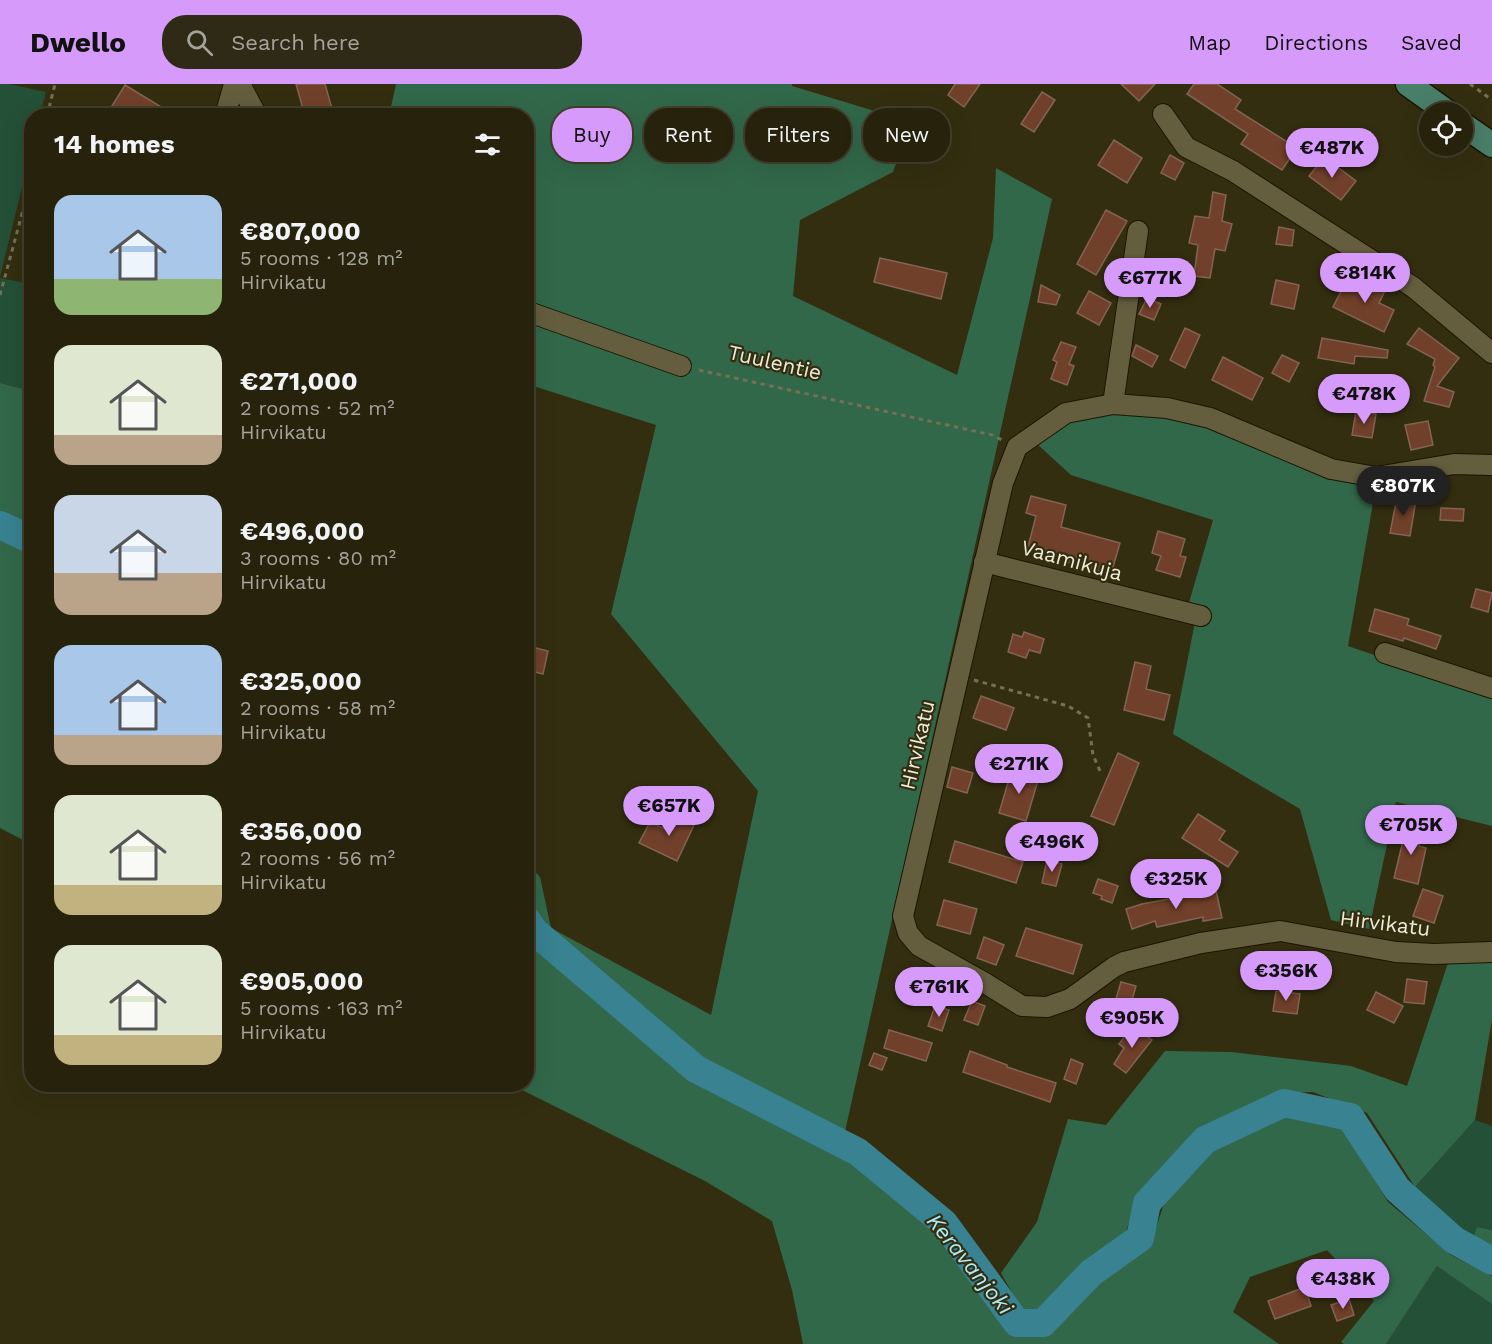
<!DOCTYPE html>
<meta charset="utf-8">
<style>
body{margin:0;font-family:"Work Sans",sans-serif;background:#2f2a15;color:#f1f3f6;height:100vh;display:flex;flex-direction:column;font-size:22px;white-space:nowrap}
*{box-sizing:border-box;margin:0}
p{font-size:20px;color:#a4a49d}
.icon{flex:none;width:33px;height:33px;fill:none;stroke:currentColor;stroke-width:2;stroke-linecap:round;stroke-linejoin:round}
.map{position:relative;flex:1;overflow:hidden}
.side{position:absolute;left:24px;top:24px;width:510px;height:984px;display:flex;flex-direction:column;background:#27220c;border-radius:24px;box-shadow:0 6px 24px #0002,0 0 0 2px #433f2d}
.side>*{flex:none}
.guide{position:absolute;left:552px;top:24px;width:570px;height:54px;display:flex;gap:12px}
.controls{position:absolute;left:1419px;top:18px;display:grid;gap:12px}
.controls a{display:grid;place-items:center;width:54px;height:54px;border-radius:50%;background:#27220c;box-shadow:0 6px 24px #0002,0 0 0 2px #433f2d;font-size:30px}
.price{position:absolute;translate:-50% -51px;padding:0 14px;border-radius:21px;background:#d69bfa;color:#111;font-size:20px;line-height:39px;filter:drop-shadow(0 2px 3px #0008)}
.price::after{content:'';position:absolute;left:50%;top:36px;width:18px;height:14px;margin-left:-9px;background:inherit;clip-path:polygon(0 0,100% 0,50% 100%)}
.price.selected{background:#222;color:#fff}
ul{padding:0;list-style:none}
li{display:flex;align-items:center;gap:18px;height:150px;padding:0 30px}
li span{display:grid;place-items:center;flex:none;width:168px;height:120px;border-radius:18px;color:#555}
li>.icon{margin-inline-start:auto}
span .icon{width:72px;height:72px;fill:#fffc;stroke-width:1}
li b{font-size:26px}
h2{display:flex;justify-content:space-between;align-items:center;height:72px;padding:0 30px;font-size:26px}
.pill{padding:0 21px;border-radius:24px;background:#27220c;box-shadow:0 6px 24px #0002,0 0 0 2px #433f2d;font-size:21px;line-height:54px}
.pill.selected{background:#d69bfa;color:#111}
header{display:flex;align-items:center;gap:36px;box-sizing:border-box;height:84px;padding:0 30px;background:#d69bfa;color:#111}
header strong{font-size:28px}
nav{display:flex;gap:33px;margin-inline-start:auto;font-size:21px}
.search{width:420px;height:54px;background:#2f2a15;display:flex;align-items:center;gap:15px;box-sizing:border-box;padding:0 21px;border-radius:24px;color:#a4a49d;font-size:22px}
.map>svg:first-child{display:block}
.green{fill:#235037}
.forest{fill:#32684a}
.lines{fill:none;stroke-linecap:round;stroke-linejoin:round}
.river{stroke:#388291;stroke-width:28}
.building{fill:#71402a;stroke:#836354;stroke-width:1.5}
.minor-casing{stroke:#1b1600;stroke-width:22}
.major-casing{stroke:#1b1600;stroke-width:27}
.path{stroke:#746f55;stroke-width:3;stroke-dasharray:4.5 4.5;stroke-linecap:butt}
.minor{stroke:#645e3f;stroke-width:20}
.major{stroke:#497e69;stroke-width:24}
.labels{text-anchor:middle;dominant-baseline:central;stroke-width:4.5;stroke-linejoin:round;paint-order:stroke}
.street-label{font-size:21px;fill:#eeebd9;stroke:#342e10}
.water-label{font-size:22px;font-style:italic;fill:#aeebf9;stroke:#342e10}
</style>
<header>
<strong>Dwello</strong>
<div class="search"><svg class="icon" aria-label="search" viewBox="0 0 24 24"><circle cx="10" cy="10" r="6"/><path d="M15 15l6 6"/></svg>Search here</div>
<nav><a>Map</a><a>Directions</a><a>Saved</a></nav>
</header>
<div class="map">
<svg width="1492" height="1260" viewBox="0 0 1492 1260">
<rect width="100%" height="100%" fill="#342e10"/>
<g class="green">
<polygon points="0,0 9,0 46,8 40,31 32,32 31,67 0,193"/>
<polygon points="0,194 31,200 31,307 0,299"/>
<polygon points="1475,1036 1492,1042 1492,1146 1477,1143 1471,1159 1456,1150 1415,1103"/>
<polygon points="1437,1182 1492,1218 1492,1260 1386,1260"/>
</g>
<g class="forest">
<polygon points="396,0 792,0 792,2 911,38 893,88 800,136 793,212 957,291 993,154 996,84 1052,115 840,1070 932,1146 1011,1248 1050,1247 1078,1222 1109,1189 1151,1158 1164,1120 1214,1066 1284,1031 1342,1043 1388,1118 1451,1171 1492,1192 1492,1220 1437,1182 1386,1260 1344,1260 1341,1258 1374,1217 1327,1166 1250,1193 1233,1228 1279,1260 803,1260 792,1206 772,1137 705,1097 512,1001 526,1000 527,779 540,793 551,844 711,931 758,707 611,530 656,341 527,300 526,32 389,32"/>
<polygon points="0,299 31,307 31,760 0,744"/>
<polygon points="1115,327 1168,332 1232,351 1376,402 1348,562 1492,612 1492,742 1396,718 1369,845 1331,836 1300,725 1173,650 1195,538 1188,522 1213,436 1071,391 1036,359 1068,338"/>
<polygon points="1492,877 1492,935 1475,1036 1415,1103 1367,1029 1313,1008 1276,1009 1195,1047 1137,1111 1126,1148 1084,1181 1040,1225 1023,1228 1001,1189 1037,1138 1068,1035 1106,1041 1165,967 1231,968 1351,982 1407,1002 1448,879"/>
<polygon points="1477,1143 1492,1146 1492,1169 1471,1159"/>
</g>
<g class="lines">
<g class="river">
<polyline points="0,441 32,456"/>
<polyline points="526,835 534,847 696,985 858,1068 944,1139 1017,1239 1043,1239 1091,1189 1140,1154 1147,1119 1205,1056 1284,1019 1350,1033 1397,1105 1454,1156 1492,1177"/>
</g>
</g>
<g class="building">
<polygon points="296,0 325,0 334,32 305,32"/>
<polygon points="955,0 980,0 964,23 948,11"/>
<polygon points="1121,0 1155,0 1139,17"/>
<polygon points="1194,0 1217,0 1241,16 1235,25 1297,64 1282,86 1241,60 1248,50 1187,10"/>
<polygon points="125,1 176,32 129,32 112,22"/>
<polygon points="1042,8 1055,16 1034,48 1021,40"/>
<polygon points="1114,56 1142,74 1127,99 1098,81"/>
<polygon points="1170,71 1184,79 1175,96 1161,89"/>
<polygon points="1324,73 1356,97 1341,116 1309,92"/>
<polygon points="1213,108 1226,111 1222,137 1232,140 1225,167 1215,165 1210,194 1194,192 1198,161 1189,159 1195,132 1209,134"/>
<polygon points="1106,126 1127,137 1096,191 1077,180"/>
<polygon points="1279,143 1294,146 1292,162 1276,160"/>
<polygon points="880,174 947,189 941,215 874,198"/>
<polygon points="1276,196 1299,201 1294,225 1271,220"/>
<polygon points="1347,196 1354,200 1356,197 1370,203 1372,199 1386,205 1379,219 1394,226 1384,248 1333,223"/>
<polygon points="1041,201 1060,211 1056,221 1038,218"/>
<polygon points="1089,207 1111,219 1099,241 1077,229"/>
<polygon points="1147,214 1161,220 1154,236 1139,230"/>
<polygon points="1185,244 1200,251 1185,284 1170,276"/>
<polygon points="1419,244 1459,274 1437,302 1454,308 1449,323 1424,317 1435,283 1433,281 1435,275 1407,260"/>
<polygon points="1322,254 1388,266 1387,274 1355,272 1354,280 1318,274"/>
<polygon points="1061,258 1076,263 1069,280 1074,282 1067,301 1051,295 1057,278 1053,276"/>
<polygon points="1136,261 1158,272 1152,283 1132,272"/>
<polygon points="1282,271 1299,279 1289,298 1272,289"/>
<polygon points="1223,273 1263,294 1252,316 1212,296"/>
<polygon points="1356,327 1376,330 1372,354 1352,351"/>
<polygon points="1428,337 1433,361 1411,366 1405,341"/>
<polygon points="1031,412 1066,421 1061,443 1120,459 1111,490 1067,478 1069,474 1028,463 1036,432 1026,429"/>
<polygon points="1397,413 1416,416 1410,452 1390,449"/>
<polygon points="1441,424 1464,425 1463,437 1440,436"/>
<polygon points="1158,447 1185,455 1180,472 1186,473 1180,493 1156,486 1161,472 1152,469"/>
<polygon points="1476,505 1492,509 1488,528 1471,523"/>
<polygon points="1375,525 1409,535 1407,541 1441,552 1436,565 1404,554 1403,557 1369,547"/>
<polygon points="1024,548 1044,555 1040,569 1029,566 1026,574 1008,568 1013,550 1022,553"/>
<polygon points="532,563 548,567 543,590 527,586"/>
<polygon points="1135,578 1151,582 1146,605 1170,611 1164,636 1124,626"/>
<polygon points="981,612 1014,624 1006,646 973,634"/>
<polygon points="1118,669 1139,679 1114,741 1091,732"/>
<polygon points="952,683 973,689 967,709 947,703"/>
<polygon points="1012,685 1039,693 1026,737 999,729"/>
<polygon points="673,728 695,739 677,777 639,759 650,738 665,745"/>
<polygon points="1198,730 1225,747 1219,756 1238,768 1228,783 1182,754"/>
<polygon points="1407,740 1423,744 1419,762 1426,764 1418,800 1394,794"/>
<polygon points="955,757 1023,778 1016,799 949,778"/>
<polygon points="1047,776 1062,780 1056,802 1042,799"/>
<polygon points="1098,795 1118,802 1112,819 1101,815 1102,812 1093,809"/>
<polygon points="1423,805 1443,812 1434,839 1413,832"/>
<polygon points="1216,806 1222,834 1203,837 1203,833 1157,843 1155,837 1132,845 1126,825 1142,820"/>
<polygon points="944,816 977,825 970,850 937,841"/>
<polygon points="1026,844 1082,861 1073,890 1016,872"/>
<polygon points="984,853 1004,861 996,881 977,874"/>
<polygon points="917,886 937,896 928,913 908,902"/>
<polygon points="1407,895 1427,898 1424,920 1404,918"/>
<polygon points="1121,898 1136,902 1130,923 1115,918"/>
<polygon points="1276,907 1300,910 1297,930 1273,927"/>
<polygon points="1376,908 1403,922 1394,939 1367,926"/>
<polygon points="972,917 985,922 978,941 964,936"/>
<polygon points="935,922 949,926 942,947 928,942"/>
<polygon points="1132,942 1152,956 1126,989 1114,980 1124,964 1119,960"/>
<polygon points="889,946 932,959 926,977 884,964"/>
<polygon points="970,967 1007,981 1007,983 1056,999 1050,1018 963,988"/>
<polygon points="874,969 887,974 882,986 869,981"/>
<polygon points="1071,975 1083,980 1076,1000 1064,995"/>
<polygon points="1305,1203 1311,1222 1275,1235 1268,1217"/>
<polygon points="1349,1215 1354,1231 1337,1237 1331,1221"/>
</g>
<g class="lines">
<g class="minor-casing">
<g id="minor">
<polyline points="240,0 257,32"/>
<polyline points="1163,30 1186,63 1233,87 1413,203 1492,269"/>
<polyline points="225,32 234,0"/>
<polyline points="526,227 681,282"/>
<polyline points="1113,320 1138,147"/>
<polyline points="1492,381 1454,380 1376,393 1331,385 1210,334 1167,324 1113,320 1066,329 1017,363 1003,399 903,832 908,849 919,862 985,899 1022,922 1047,923 1070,915 1114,883 1124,878 1201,859 1280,847 1396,868 1434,870 1492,868"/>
<polyline points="984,478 1201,532"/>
<polyline points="1385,569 1492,604"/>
</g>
</g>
<g class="major-casing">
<g id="major">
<polyline points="1408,0 1447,28"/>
<polyline points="1462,40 1492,61"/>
</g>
</g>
<g class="path">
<polyline points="1470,0 1492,16"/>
<polyline points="47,32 55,0 53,0"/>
<polyline points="0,211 32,93"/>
<polyline points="699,286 992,351 1002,356"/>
<polyline points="974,596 1068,622 1088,634 1093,671 1100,687"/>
</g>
<use href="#minor" class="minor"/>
<use href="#major" class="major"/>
</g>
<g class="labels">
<g class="street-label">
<text transform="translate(775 278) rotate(13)">Tuulentie</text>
<text transform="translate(1072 476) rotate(15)">Vaamikuja</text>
<text transform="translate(917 661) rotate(-77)">Hirvikatu</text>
<text transform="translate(1385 839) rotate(7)">Hirvikatu</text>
</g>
<g class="water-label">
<text transform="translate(970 1180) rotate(51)">Keravanjoki</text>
</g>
</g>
</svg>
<div class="controls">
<a><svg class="icon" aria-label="locate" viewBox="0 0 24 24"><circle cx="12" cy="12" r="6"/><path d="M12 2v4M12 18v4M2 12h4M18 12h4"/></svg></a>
</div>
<b class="price" style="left:1332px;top:95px">€487K</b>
<b class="price" style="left:1365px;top:220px">€814K</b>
<b class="price" style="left:1150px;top:225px">€677K</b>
<b class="price" style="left:1364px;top:341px">€478K</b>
<b class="price selected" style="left:1403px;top:433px">€807K</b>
<b class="price" style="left:1019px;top:711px">€271K</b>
<b class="price" style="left:669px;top:753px">€657K</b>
<b class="price" style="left:1411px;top:772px">€705K</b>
<b class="price" style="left:1052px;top:789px">€496K</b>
<b class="price" style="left:1176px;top:826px">€325K</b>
<b class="price" style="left:1286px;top:918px">€356K</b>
<b class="price" style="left:939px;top:934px">€761K</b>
<b class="price" style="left:1132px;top:965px">€905K</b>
<b class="price" style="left:1343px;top:1226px">€438K</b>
<div class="guide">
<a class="pill selected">Buy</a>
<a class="pill">Rent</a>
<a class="pill">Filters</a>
<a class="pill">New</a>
</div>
<section class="side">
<h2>14 homes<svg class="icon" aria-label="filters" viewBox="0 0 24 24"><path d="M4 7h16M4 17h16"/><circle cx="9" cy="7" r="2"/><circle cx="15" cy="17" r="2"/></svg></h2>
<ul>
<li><span style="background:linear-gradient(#a9c7e8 70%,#8fb573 0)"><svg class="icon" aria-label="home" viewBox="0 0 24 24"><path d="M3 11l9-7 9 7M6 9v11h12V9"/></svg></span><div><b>€807,000</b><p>5 rooms · 128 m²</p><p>Hirvikatu</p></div></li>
<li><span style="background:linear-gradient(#dfe7d0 75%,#b9a48a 0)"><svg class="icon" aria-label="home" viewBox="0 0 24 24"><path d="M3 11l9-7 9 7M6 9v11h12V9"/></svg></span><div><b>€271,000</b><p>2 rooms · 52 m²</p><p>Hirvikatu</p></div></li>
<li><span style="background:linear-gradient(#c9d6e8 65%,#b9a48a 0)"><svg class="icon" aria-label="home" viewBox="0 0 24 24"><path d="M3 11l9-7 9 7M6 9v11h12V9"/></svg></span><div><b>€496,000</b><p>3 rooms · 80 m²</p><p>Hirvikatu</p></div></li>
<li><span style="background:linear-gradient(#a9c7e8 75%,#b9a48a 0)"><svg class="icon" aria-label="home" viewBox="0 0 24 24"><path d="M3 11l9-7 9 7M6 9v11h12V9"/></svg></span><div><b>€325,000</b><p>2 rooms · 58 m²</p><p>Hirvikatu</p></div></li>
<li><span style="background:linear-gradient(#dfe7d0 75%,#c2b280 0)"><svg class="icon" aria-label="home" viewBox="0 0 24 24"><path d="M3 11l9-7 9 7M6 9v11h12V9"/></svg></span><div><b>€356,000</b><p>2 rooms · 56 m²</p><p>Hirvikatu</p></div></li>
<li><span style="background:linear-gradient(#dfe7d0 75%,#c2b280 0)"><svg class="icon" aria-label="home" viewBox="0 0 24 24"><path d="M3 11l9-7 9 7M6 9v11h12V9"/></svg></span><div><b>€905,000</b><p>5 rooms · 163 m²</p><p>Hirvikatu</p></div></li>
</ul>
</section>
</div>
